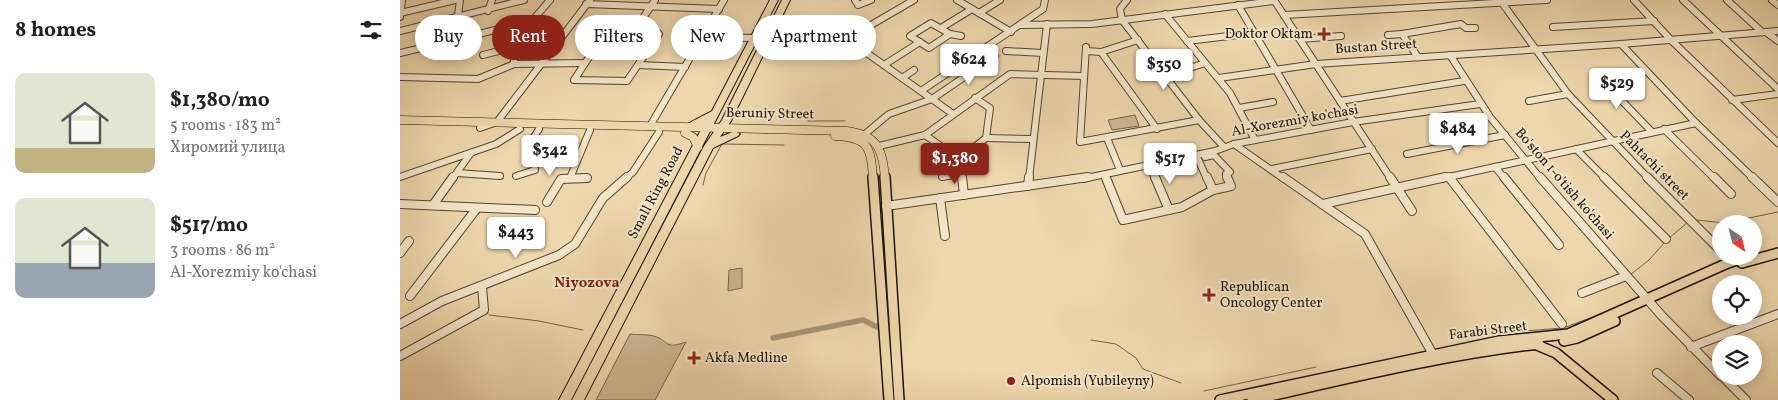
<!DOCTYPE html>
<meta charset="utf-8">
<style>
body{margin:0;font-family:Vollkorn,serif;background:#f6f6f6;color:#202124;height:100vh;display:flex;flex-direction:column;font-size:19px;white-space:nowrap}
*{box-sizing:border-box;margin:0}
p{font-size:16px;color:#757577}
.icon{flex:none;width:28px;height:28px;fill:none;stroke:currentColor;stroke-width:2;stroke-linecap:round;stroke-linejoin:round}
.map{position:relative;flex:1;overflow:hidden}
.sheet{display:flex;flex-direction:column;background:#fff;width:400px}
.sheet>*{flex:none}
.banner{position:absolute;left:15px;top:15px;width:475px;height:45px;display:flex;gap:10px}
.needle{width:32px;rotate:145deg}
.buttons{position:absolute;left:1312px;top:215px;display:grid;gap:10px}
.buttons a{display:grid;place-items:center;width:50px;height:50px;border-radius:50%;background:#fff;box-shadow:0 2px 12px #0003;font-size:25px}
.price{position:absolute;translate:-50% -42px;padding:0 11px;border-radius:5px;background:#fff;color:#222;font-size:16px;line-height:32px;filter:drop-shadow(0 1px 2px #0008)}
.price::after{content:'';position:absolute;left:50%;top:30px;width:15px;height:11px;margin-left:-8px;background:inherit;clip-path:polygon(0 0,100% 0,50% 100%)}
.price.active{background:#8f2418;color:#fff}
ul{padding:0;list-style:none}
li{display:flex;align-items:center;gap:15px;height:125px;padding:0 15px}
li span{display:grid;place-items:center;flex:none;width:140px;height:100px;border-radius:10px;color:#555}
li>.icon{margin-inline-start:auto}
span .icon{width:60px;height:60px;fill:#fffc;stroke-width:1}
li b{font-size:21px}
h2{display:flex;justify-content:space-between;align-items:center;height:60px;padding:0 15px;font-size:21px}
.tag{padding:0 18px;border-radius:22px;background:#fff;box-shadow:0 2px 12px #0003;font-size:18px;line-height:45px}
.tag.active{background:#8f2418;color:#fff}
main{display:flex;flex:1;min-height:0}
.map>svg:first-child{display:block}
.green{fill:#cbb691;stroke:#74664e}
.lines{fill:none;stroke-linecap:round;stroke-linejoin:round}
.stream{stroke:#70624b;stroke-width:1}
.canal{stroke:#a79575;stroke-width:5.5}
.minor-far1-casing{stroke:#524633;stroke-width:8}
.minor-casing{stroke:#524633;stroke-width:10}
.major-far1-casing{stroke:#1e150b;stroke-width:9}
.major-casing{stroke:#1e150b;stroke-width:12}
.highway-casing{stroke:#1e150b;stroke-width:2}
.minor-far1{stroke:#f4e5c9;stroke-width:6}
.minor{stroke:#f4e5c9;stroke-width:8}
.major-far1{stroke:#eed7ac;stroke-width:8}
.major{stroke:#eed7ac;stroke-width:9}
.highway{fill:#eed7ac;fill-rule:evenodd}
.poi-dot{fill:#8f2418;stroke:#f4e5c9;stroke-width:2}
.labels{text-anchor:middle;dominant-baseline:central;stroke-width:4;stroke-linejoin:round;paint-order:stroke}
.poi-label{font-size:14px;fill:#1e150b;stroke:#f4e5c9;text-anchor:start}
.street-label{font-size:14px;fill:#1e150b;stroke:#f4e5c9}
.neighbourhood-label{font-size:15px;font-weight:bold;fill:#7a1f14;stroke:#f4e5c9}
</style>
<main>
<section class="sheet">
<h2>8 homes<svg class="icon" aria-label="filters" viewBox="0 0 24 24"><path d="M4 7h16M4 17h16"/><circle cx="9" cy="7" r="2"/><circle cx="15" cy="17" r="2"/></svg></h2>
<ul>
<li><span style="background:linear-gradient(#dfe7d0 75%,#c2b280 0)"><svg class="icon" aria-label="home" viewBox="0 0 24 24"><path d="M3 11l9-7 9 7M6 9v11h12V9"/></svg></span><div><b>$1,380/mo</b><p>5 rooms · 183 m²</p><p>Хиромий улица</p></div></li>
<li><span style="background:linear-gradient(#dfe7d0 65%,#9aa5b1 0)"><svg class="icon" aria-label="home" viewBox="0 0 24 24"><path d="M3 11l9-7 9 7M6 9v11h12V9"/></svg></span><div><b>$517/mo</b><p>3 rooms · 86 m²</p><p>Al-Xorezmiy ko'chasi</p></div></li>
</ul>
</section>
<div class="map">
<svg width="1378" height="400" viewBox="0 0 1378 400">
<rect width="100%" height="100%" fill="#eed7ac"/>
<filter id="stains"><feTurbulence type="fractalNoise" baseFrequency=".004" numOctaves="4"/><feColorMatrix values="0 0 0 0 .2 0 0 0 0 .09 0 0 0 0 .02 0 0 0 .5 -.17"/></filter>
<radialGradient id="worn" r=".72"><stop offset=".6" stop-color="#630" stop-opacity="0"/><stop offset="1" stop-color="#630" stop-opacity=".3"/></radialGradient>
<g class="green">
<polygon points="735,115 739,126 712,130 708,120"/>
<polygon points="342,268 342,288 328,291 329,270"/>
<path d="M230,334c7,1 16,0 24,2 16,5 10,14 32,6l-31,58h-59z"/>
</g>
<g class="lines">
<g class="stream">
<polyline points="408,121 445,121"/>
<polyline points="303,185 306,173 322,144 384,145"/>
<polyline points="1296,220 1325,223 1378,212"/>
<polyline points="1268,239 1287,223"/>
<polyline points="1230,275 1249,260 1265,242"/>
<polyline points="89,315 139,321 183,330"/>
<polyline points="66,324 78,319"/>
<polyline points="1166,327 1190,318"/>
<polyline points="1062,336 1162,328"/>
<polyline points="691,340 716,344 736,358 743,369 781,383"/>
<polyline points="804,391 916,367"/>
</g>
<polyline class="canal" points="373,338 463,320 477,327"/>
<g class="minor-far1-casing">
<g id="minor-far1">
<polyline points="455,0 458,5 471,0"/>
<polyline points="557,0 611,32"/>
<polyline points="727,0 720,9 722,20 799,120 824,147"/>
<polyline points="874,0 991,179"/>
<polyline points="1100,0 1168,94 1249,179"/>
<polyline points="1234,0 1271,40 1378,143"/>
<polyline points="1283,0 1378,89"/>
<polyline points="1327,0 1362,32"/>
<polyline points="1372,0 1378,5"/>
<polyline points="186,4 319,9"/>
<polyline points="838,5 911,130"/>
<polyline points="88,11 92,0"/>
<polyline points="0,13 55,0"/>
<polyline points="579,13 600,0"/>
<polyline points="765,14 830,93 855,140"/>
<polyline points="884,15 1147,0"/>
<polyline points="0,17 2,0"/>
<polygon points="531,23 550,34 529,48 510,36"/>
<polyline points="113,25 114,64"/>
<polyline points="621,25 692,24 874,1"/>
<polyline points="1153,27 1254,21"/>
<polyline points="541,28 572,9"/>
<polygon points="211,30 256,31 259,34 227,81 174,80 205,33"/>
<polyline points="235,30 255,0"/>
<polyline points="0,31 124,0"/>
<polyline points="1366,32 1378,41"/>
<polyline points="550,34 561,36"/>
<polyline points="988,35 1002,34"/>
<polyline points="303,37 354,38"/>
<polyline points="55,39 60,0"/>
<polyline points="447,39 553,114"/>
<polyline points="900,39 941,36"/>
<polyline points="366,40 447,39 514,0"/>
<polyline points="787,41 854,33"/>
<polyline points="1221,44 1296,123 1354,179"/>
<polyline points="686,47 680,142 799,120"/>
<polyline points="606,51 643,53"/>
<polyline points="686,51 701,52 757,129"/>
<polyline points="701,52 738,40"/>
<polyline points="0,53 132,21 150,0"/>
<polyline points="83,55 114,47"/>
<polyline points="1050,55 1090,117 1141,179"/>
<polyline points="1018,57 1002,34 1061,24 1066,28 1075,28"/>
<polyline points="239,65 285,67"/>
<polyline points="484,65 520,42"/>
<polyline points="1196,74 1252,132"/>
<polyline points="765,76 805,63"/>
<polyline points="0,77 78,79 114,64 185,63"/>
<polyline points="502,78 514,70"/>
<polyline points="819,78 916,64 1221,44 1378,31"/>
<polyline points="521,91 643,9 645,0"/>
<polyline points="1332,100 1378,94"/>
<polyline points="940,101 1064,81"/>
<polyline points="1129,101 1168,94"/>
<polyline points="839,108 873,102"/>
<polyline points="250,126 324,0"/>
<polyline points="80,128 97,122 190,0"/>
<polyline points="1264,129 1315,179"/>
<polyline points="465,134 489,114 532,99 595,56"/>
<polyline points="525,135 559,159 562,179"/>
<polyline points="586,138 633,139"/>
<polyline points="707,138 720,170"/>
<polyline points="834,144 884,179"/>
<polyline points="479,146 525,135 610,74 684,76"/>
<polyline points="1176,149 1206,179"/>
<polyline points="1007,154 1105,135"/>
<polyline points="805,157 814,155 830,172 826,174 828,179"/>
<polyline points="559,159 586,138 590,108 575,98"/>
<polyline points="798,159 807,179"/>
<polyline points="1095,167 1105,179"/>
<polyline points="751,169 755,179"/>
<polyline points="872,169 972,149"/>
<polyline points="57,173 100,176"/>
<polyline points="116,176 135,170 132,140 139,129"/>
<polyline points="0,177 96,144 120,129"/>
<polyline points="542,177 561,174"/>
<polyline points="1049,177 1050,179"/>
<polyline points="170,178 190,130"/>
<polyline points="52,179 71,153"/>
<polyline points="171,179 187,178"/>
<polyline points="225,179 233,172 259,132"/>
<polyline points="629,179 647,24"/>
<polyline points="682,179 815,151 834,144 953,122 1080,104"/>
<polyline points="1040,179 1296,123"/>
</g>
</g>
<g class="minor-casing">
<g id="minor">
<polyline points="562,177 564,195"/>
<polyline points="755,177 769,210"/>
<polyline points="807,177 813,190"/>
<polyline points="883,177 965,234 1035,358"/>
<polyline points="990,177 1012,211"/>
<polyline points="1049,177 1162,324"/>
<polyline points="1104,177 1159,245"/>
<polyline points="1140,177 1262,316 1321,376"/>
<polyline points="1204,177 1266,239"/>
<polyline points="1247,177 1321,251"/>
<polyline points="1314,177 1331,194"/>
<polyline points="1352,177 1378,202"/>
<polyline points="706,178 723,220 782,207 813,190 831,186 827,177"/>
<polyline points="628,186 629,177"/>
<polyline points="540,198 545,236"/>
<polyline points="147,202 161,179 187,178"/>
<polyline points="0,204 135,210"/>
<polyline points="923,204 1046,177"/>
<polyline points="33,205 53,177"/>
<polyline points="486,206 688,177"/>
<polyline points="0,253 9,241"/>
<polyline points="1182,293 1226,276"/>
<polyline points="10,296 77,208"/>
<polyline points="0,324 42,301 159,255 175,244 203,198 227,177"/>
<polyline points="1291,347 1378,314"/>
<polyline points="0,356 84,310 82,287"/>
<polyline points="1257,373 1289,400"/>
<polyline points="1322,376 1346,400"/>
</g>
</g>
<g class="major-far1-casing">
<g id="major-far1">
<path d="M0,120l447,11c31,4 36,19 38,48"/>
<polyline points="285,133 293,137 298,147"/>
<path d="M435,136c34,1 36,12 38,43"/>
</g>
</g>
<g class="major-casing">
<g id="major">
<polyline points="473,177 489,400"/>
<polyline points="485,177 499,400"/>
<polyline points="1342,263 1378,253"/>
<polyline points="1164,341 1177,338 1215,321"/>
<polyline points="1137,345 1156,353 1213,400"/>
<polyline points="820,400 1099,341 1168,334 1328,263 1349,256"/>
<path d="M852,400c95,-21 190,-45 287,-56"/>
</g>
</g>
<g class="highway-casing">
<g id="highway">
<path d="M370,0h8l-207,400h-12l145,-276 -15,6 -5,-3c5,-5 21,-12 28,-16z"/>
<polygon points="382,0 390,0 331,121 320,137 335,131 340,134 338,136 313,148 184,400 172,400 304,146 322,120"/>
</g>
</g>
<use href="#minor-far1" class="minor-far1"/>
<use href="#minor" class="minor"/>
<use href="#major-far1" class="major-far1"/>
<use href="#major" class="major"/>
<use href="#highway" class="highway"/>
</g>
<g class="poi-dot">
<path d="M921.5 26.5h5v5h5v5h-5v5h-5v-5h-5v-5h5z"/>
<path d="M806.5 287.5h5v5h5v5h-5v5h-5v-5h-5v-5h5z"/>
<path d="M291.5 350.5h5v5h5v5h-5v5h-5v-5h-5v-5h5z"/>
<circle cx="611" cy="381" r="5"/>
</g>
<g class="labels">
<g class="poi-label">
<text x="913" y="34" text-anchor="end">Doktor Oktam</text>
<text x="820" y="287">Republican<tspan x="820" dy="16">Oncology Center</tspan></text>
<text x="305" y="358">Akfa Medline</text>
<text x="621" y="381">Alpomish (Yubileyny)</text>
</g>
<g class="street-label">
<text transform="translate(976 47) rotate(-4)">Bustаn Street</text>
<text transform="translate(370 114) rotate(1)">Beruniy Street</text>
<text transform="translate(895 121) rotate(-10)">Al-Xorezmiy ko'chasi</text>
<text transform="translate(1254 166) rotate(45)">Pahtachi street</text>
<text transform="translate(1164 184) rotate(49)">Bo'ston 1-o'tish ko'chasi</text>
<text transform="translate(256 193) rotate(-62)">Small Ring Road</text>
<text transform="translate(1088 331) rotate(-7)">Farabi Street</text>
</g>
<g class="neighbourhood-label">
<text x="187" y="283">Niyozova</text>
</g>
</g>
<rect width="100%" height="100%" filter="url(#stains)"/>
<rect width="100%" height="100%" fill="url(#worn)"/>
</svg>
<div class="buttons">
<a><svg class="needle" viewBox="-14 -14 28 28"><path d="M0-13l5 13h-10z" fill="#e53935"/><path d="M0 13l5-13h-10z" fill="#757577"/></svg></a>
<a><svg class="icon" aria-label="locate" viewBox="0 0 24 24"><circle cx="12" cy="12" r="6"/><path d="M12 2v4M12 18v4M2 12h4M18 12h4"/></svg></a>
<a><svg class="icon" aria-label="layers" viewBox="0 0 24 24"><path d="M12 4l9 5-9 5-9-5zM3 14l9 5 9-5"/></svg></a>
</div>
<b class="price" style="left:569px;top:86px">$624</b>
<b class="price" style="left:764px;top:91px">$350</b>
<b class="price" style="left:1217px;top:110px">$529</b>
<b class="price" style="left:1058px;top:155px">$484</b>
<b class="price" style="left:150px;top:177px">$342</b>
<b class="price active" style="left:555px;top:185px">$1,380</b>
<b class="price" style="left:770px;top:185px">$517</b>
<b class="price" style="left:116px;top:259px">$443</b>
<div class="banner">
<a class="tag">Buy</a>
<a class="tag active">Rent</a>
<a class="tag">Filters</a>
<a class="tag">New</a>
<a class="tag">Apartment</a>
</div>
</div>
</main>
